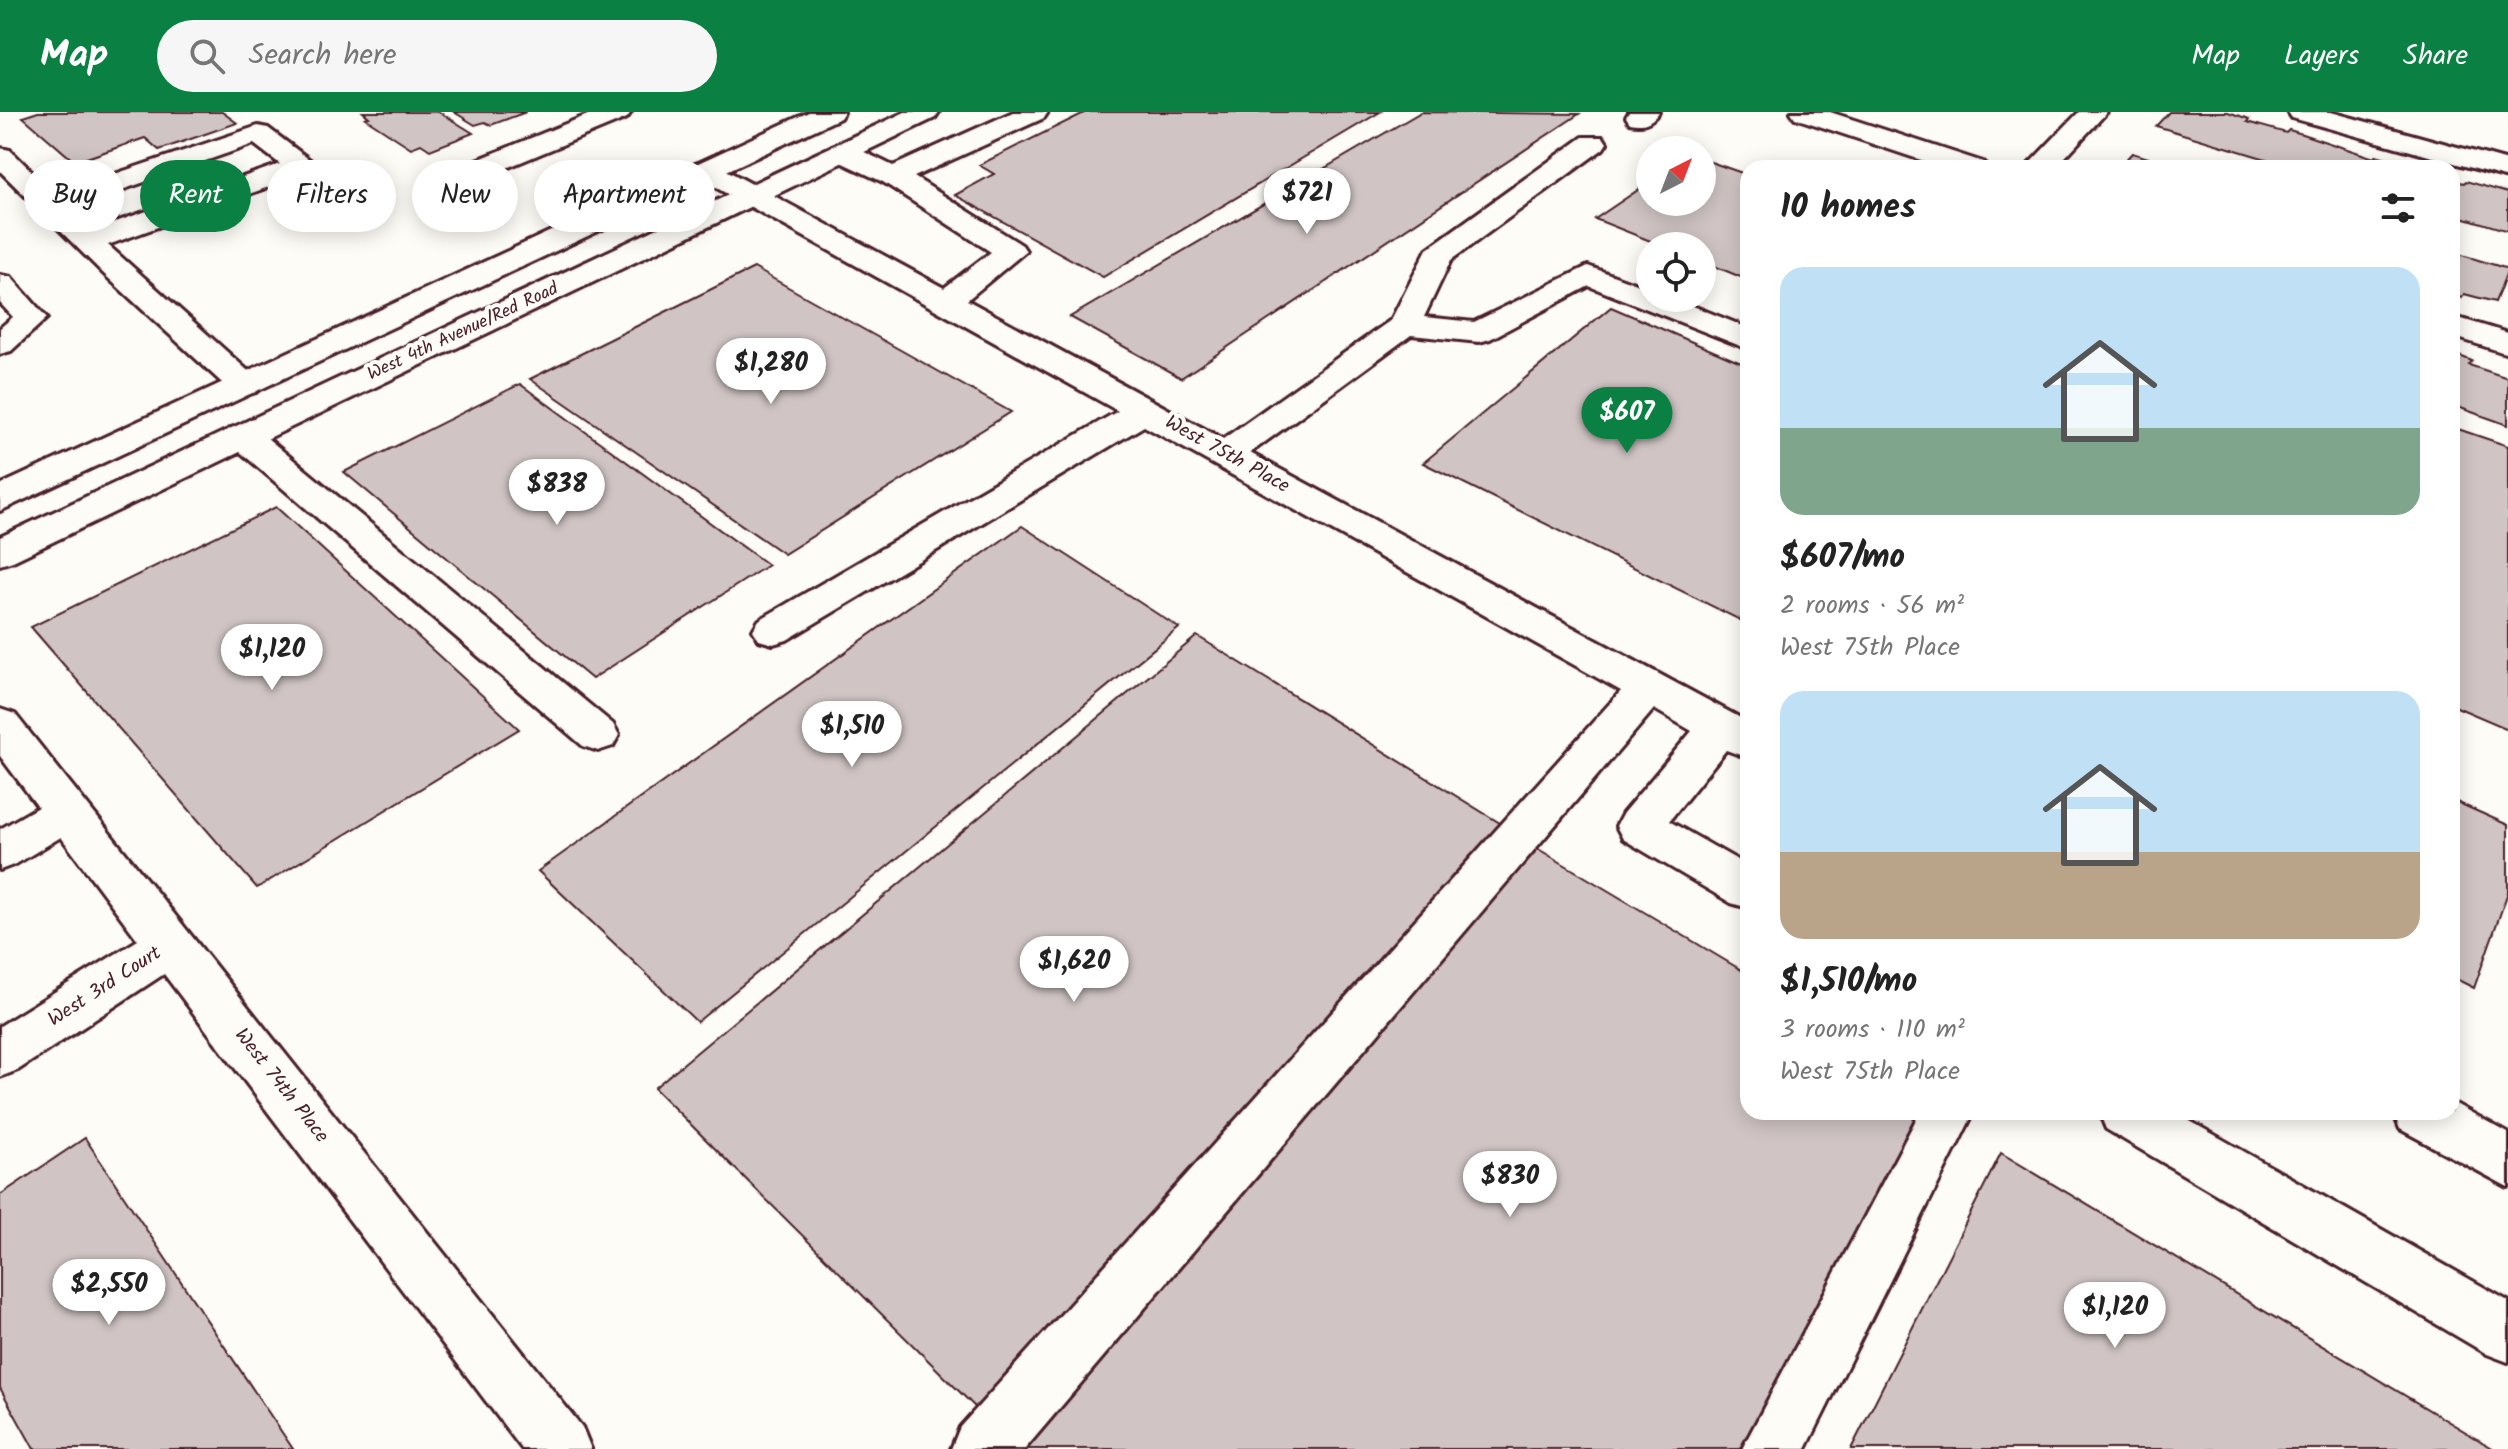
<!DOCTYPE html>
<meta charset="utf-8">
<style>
body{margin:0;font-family:Kalam,sans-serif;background:#f6f6f6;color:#222;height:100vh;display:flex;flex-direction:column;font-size:30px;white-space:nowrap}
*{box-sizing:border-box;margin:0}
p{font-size:26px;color:#767676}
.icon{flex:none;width:44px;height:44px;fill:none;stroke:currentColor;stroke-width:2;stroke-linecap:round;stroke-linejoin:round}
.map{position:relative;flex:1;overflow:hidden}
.sheet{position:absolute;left:1740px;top:48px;width:720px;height:960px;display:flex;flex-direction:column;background:#fff;border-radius:24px;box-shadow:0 4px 20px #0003}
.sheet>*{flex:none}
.hud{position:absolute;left:24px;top:48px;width:760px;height:72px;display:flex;gap:16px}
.needle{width:52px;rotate:42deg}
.fabs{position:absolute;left:1636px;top:24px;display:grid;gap:16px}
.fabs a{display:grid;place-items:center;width:80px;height:80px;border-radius:50%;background:#fff;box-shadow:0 4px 20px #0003;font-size:40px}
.price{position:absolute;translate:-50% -68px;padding:0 18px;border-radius:28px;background:#fff;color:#222;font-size:26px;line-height:52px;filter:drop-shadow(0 2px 4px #0008)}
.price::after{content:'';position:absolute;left:50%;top:48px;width:24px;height:18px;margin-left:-12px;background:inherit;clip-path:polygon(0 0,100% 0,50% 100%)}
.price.selected{background:#0b8043;color:#fff}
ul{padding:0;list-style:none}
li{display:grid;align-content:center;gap:16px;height:424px;padding:0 40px}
li span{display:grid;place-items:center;height:248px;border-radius:24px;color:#555}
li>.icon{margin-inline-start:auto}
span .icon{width:144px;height:144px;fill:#fffc;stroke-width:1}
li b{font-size:34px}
h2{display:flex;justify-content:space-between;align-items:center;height:96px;padding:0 40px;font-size:34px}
.tag{padding:0 28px;border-radius:36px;background:#fff;box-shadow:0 4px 20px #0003;font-size:28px;line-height:72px}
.tag.selected{background:#0b8043;color:#fff}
header{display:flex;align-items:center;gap:48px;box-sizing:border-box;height:112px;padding:0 40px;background:#0b8043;color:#fff}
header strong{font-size:38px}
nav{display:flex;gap:44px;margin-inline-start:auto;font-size:28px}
.search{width:560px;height:72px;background:#f6f6f6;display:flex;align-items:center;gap:20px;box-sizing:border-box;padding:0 28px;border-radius:44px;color:#767676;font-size:30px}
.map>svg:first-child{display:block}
.building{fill:#d0c5c4;stroke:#4a1f2b;stroke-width:2}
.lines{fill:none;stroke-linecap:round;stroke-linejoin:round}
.minor-casing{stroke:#4a1f2b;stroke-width:6}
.major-casing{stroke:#4a1f2b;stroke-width:6}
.minor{fill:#fdfcf7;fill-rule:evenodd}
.major{fill:#fdfcf7;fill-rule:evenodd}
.labels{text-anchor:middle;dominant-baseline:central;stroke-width:8;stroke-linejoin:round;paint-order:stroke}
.far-street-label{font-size:18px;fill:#4a1f2b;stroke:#fdfcf7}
.street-label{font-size:20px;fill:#4a1f2b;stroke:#fdfcf7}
</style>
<header>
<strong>Map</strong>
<div class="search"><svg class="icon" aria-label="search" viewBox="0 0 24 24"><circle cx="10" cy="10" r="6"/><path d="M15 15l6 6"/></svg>Search here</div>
<nav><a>Map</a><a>Layers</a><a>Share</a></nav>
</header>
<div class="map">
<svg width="2508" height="1337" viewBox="0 0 2508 1337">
<rect width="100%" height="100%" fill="#fdfcf7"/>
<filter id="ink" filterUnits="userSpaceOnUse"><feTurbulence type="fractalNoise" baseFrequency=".0125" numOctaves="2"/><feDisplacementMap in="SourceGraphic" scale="16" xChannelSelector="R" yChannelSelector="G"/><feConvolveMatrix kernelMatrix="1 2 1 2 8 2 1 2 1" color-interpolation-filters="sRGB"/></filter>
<g filter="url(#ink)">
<g class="building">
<polygon points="38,0 222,0 237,11 159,38 145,26 75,50 23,5"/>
<polygon points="363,0 439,0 473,21 430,38 421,32 411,36 365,6 369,5"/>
<polygon points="454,0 526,0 491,13 485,10 475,13"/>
<polygon points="1086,0 1380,0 1103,165 955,83 994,62 979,53"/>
<polygon points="1421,0 1579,2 1181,266 1070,205"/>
<polygon points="2169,0 2228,0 2249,7 2247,10 2286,21 2289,18 2299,21 2374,46 2376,43 2420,56 2296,56 2156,14"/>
<polygon points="2132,41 2181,56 2118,56"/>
<polygon points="1702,47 1748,63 1748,168 1702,149 1702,134 1663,134 1595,107 1650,70 1650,90 1702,90"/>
<polygon points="2452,68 2464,71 2466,69 2508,81 2508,119 2452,102"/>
<polygon points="2452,140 2508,157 2495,190 2464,182 2462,186 2452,183"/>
<polygon points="754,156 1011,300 784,442 530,267"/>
<polygon points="1611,195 1748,254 1748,512 1423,351"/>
<polygon points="2452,241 2472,249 2469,253 2508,266 2508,313 2452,293"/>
<polygon points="520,272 768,453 592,567 344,360"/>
<polygon points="2452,315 2508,334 2508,617 2452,593"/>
<polygon points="276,395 519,617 257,776 31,515"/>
<polygon points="1022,414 1179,516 697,910 538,759"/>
<polygon points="1197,524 1503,713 978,1298 654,976"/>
<polygon points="2452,688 2508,713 2508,780 2474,876 2452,865"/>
<polygon points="1535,735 1748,862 1748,1000 1926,1000 1744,1337 1015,1337"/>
<polygon points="85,1026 293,1337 34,1337 0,1276 0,1083"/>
<polygon points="2001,1041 2494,1337 1851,1337"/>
</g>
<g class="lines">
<g class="minor-casing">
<g id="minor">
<polygon points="595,0 631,0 627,6 487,64 477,66 467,64 463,58 467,52"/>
<polygon points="1013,0 1048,0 1044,6 914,65 1022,133 1026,139 967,188 1223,327 1391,208 1427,137 1583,25 1603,25 1607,31 1603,37 1451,148 1424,205 1474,210 1588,154 1650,177 1650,186 1673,186 1748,216 1748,237 1589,174 1490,227 1479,230 1411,223 1250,341 1748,610 1748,646 1726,638 1669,709 1748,754 1748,796 1731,791 1623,727 1616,714 1623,701 1692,619 1654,597 1036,1324 1025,1337 951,1337 960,1315 1621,579 1144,314 787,528 773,532 759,528 753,518 759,508 1118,299 695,64 691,58 695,52 705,50 715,52 944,176 991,140 883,70 832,46 828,40 832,34 842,32 852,34 893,54"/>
<path d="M1629,0h30c-8,11 -16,14 -29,11l-4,-6z"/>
<polygon points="1791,0 1830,0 1983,50 1987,56 1945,56 1795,6"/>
<polygon points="2079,0 2107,0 2055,56 2025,56"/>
<polygon points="2288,0 2331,0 2508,49 2508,66 2292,6"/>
<path d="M258,14l10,2 42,32 4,6 -4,6 -202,73 148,133 5,7 -5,7 -12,3 -12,-3 -127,-117 -105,-104v-23l10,2 45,44zM254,32l26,20 -187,66 -23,-22z"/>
<polygon points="0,163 11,165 47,206 11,239 0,242 0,216 13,205 0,191"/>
<polygon points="2452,204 2508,221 2508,242 2452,224"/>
<polygon points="243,313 255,316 613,612 619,623 613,634 598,639 583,634 231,332 226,324 231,316"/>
<polygon points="0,597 15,602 582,1315 591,1337 522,1337 164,862 18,958 0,965 0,914 138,828 61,725 16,752 0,758 0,717 38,695 0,644"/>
<polygon points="2452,990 2508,1021 2508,1075 2400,1017 2393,1000 2452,1000"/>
<polygon points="1920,1000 1974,1000 1806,1337 1742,1337"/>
<polygon points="2099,1000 2174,1000 2508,1189 2508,1250 2487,1242 2106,1017"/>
</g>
</g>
<g class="major-casing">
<g id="major">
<polygon points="809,0 844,0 840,6 0,399 0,373"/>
<polygon points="905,0 939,0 935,6 13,449 0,453 0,425"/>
</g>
</g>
<use href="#minor" class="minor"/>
<use href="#major" class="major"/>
</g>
</g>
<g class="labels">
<g class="far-street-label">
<text transform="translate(463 220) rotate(-25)">West 4th Avenue/Red Road</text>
</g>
<g class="street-label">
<text transform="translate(1227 343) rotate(29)">West 75th Place</text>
<text transform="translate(105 875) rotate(-33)">West 3rd Court</text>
<text transform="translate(281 974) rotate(52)">West 74th Place</text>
</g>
</g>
</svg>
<div class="fabs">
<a><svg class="needle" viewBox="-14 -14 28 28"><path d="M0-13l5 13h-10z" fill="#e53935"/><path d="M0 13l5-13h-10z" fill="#767676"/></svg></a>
<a><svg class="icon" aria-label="locate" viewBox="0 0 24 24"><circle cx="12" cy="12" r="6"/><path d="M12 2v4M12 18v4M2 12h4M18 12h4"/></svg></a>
</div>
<b class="price" style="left:1307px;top:124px">$721</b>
<b class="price" style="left:771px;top:294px">$1,280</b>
<b class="price selected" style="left:1627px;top:343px">$607</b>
<b class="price" style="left:557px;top:415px">$838</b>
<b class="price" style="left:272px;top:580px">$1,120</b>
<b class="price" style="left:852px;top:657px">$1,510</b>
<b class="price" style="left:1074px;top:892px">$1,620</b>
<b class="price" style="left:1510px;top:1107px">$830</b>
<b class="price" style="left:109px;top:1215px">$2,550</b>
<b class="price" style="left:2115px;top:1238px">$1,120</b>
<div class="hud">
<a class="tag">Buy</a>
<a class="tag selected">Rent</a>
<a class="tag">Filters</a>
<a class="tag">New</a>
<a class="tag">Apartment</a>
</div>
<section class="sheet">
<h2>10 homes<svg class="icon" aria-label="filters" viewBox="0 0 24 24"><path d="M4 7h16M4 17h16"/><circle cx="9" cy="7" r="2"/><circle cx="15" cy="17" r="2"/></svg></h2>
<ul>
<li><span style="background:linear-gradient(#bfe0f5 65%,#7fa58c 0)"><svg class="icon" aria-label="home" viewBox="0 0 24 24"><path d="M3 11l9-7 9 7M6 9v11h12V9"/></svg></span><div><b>$607/mo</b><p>2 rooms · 56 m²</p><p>West 75th Place</p></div></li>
<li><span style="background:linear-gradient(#bfe0f5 65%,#b9a48a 0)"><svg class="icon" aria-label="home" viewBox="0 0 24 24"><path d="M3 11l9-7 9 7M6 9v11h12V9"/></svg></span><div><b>$1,510/mo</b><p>3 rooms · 110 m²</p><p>West 75th Place</p></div></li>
</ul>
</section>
</div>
